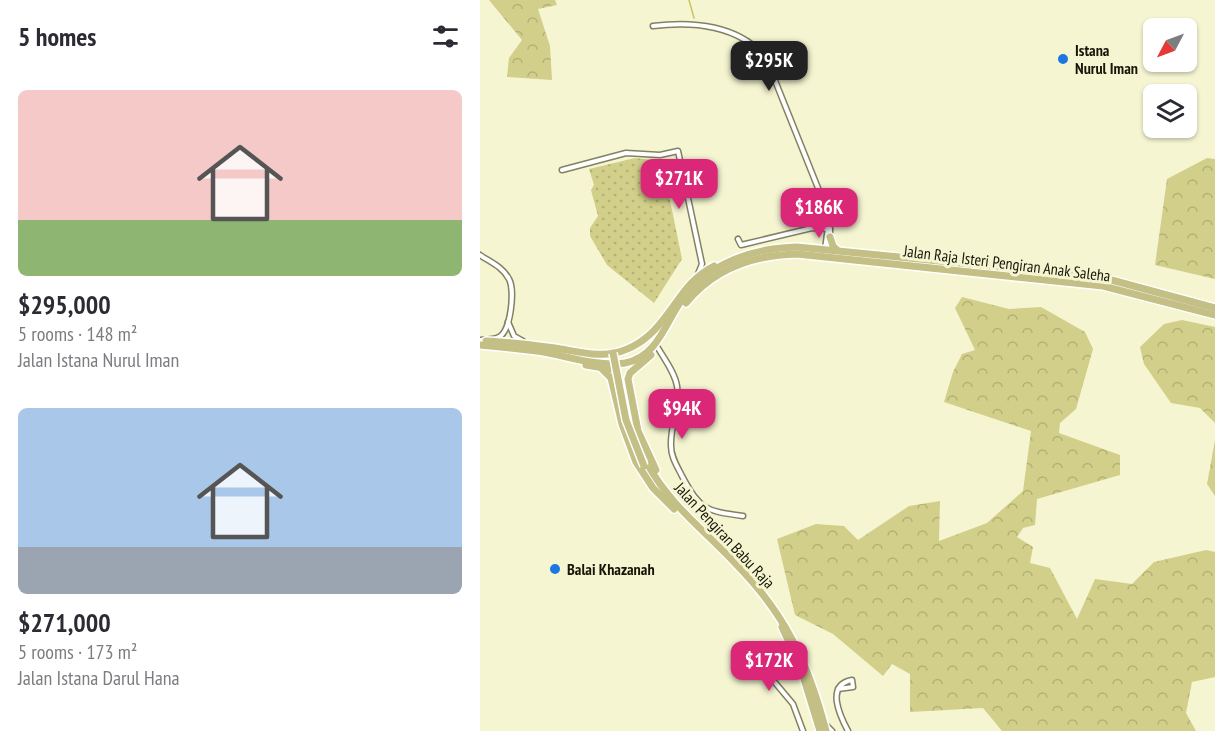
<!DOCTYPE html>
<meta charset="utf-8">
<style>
body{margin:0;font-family:"PT Sans Narrow",sans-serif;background:#f2f2f3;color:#2b2b33;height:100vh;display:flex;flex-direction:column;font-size:22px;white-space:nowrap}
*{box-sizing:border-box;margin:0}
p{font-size:20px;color:#7c7c81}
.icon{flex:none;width:33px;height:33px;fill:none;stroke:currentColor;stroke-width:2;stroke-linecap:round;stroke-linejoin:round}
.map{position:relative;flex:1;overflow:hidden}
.sheet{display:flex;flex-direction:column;background:#fff;width:480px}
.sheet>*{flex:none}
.needle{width:39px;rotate:229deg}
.controls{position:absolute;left:663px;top:18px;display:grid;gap:12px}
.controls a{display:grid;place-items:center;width:54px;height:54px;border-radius:9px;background:#fff;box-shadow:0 2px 4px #0004;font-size:30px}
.price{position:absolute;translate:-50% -51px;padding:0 14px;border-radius:12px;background:#db2777;color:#fff;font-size:20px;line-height:39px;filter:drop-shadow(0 2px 3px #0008)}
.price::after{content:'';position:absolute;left:50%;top:36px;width:18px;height:14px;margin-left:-9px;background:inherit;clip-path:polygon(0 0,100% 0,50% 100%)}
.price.selected{background:#222;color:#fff}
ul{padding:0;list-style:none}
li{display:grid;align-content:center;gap:12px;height:318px;padding:0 18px}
li span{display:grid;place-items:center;height:186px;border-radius:9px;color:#555}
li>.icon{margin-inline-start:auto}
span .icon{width:108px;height:108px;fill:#fffc;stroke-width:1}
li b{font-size:26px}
h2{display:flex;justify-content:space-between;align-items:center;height:72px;padding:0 18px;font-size:26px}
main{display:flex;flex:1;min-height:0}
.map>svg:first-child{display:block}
.grass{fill:url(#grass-dots)}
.forest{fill:url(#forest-crowns)}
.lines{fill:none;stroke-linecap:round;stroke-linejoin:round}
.stream{stroke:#c9c35d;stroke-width:1.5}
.minor-casing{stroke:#828162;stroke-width:7}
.primary-casing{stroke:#fff;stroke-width:10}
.minor{stroke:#fff;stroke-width:4}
.primary{stroke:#c3bf85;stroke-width:7}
.primary-bridge-casing{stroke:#fff;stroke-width:10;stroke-linecap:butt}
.primary-bridge{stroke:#c3bf85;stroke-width:7}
.poi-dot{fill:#1c77e1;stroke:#f6f5d2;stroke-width:2}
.labels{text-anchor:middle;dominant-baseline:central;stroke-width:6;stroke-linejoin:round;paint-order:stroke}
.poi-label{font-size:16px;font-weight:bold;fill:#161609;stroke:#f6f5d2;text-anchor:start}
.street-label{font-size:16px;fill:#161609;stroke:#f6f5d2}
</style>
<main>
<section class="sheet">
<h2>5 homes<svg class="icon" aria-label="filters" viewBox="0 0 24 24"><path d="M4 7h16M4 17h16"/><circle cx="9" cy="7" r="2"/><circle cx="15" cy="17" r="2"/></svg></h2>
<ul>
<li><span style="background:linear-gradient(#f6c9c9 70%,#8fb573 0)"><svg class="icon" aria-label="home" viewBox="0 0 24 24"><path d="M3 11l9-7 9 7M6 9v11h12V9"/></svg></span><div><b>$295,000</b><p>5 rooms · 148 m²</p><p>Jalan Istana Nurul Iman</p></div></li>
<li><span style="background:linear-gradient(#a9c7e8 75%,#9aa5b1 0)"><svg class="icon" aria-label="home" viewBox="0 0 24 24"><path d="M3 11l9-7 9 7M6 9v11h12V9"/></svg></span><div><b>$271,000</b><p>5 rooms · 173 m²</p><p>Jalan Istana Darul Hana</p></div></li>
</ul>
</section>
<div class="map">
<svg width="735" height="731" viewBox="0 0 735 731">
<defs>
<pattern id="grass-dots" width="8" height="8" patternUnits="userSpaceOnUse" patternTransform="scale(1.5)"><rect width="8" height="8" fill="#d2cf8a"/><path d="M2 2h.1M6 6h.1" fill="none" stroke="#b4b176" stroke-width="1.8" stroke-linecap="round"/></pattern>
<pattern id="forest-crowns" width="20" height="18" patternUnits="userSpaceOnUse" patternTransform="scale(1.5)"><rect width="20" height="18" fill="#d2cf8a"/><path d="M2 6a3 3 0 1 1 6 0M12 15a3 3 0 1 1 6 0" fill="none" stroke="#b4b176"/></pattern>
</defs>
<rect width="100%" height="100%" fill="#f6f5d2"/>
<polygon class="grass" points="155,158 182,161 202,259 174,303 127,265 110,236 110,228 118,216 111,190 114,185 109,169"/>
<g class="forest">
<polygon points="9,0 75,0 77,5 58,9 70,46 72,80 27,77 29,58 42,40"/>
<polygon points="727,158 735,159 735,279 675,265 687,179"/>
<polygon points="482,297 529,309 561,307 605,332 613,349 596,409 580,423 579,433 640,455 640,475 557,499 555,525 543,528 537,537 553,547 550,563 570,568 597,619 615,579 652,584 674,562 726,550 735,552 735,677 712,682 706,713 716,731 522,731 503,708 430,712 430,674 412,664 403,676 353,634 315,615 297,539 336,524 364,526 378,540 429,506 460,501 459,541 507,523 543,491 551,431 464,402 473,372 482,354 495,350 475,308"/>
<polygon points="702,320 735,327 735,423 720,408 691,403 664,364 660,347 684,324"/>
<polygon points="735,440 735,496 727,484"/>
</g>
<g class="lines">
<polyline class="stream" points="209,0 214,18"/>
<g class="minor-casing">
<g id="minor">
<path d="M173,26c40,-5 86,-1 113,32l62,155 2,18 -1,21"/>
<polyline points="82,170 146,153 180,155 198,151 222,264 218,274"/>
<polyline points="258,239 261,245 332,228 350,229"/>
<polyline points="345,249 348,227"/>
<path d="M0,255c10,7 23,12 29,24 6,11 2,52 -10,58 -5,3 -13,2 -19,3"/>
<polyline points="28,322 34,336 43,341"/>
<path d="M178,348c7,12 17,25 19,38 3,20 -7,40 -6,60 0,11 6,20 11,30 18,34 24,35 61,40"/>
<polyline points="197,403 204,404"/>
<polyline points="266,648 313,704 323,731"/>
<path d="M358,689l15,-2 -1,-7c-27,5 -12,36 -4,51"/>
<polyline points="345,724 352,731"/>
</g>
</g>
<g class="primary-casing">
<g id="primary">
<polyline points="350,237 353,246 357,250"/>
<path d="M206,303c28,-34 68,-48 111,-49l306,32 112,29"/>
<path d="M6,341c24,1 46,4 69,7 20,3 41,9 60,5 17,-4 32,-14 43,-27 20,-22 27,-45 56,-60"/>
<path d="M0,345c21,2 43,4 64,7 26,5 55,15 81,11 32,-6 40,-39 56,-62 27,-38 72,-53 116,-54l286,28 21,3 111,30"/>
<polyline points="171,355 150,373 148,379 158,431 176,470"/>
<polyline points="106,365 130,369"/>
<polyline points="122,369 131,378 142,424 156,462 173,488 194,509"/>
<path d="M168,465c22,40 57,66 88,99 50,51 72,99 90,167"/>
<polyline points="302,627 320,666 340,731"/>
</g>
</g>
<use href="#minor" class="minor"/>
<use href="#primary" class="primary"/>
<g class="primary-bridge-casing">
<polyline id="primary-bridge" points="133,353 146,420 164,466"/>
</g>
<use href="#primary-bridge" class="primary-bridge"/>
</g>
<g class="poi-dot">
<circle cx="583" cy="59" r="6"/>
<circle cx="75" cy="569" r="6"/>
</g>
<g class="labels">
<g class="poi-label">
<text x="595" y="50">Istana<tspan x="595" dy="18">Nurul Iman</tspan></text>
<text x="87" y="569">Balai Khazanah</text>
</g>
<g class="street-label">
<text transform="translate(527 263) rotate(7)">Jalan Raja Isteri Pengiran Anak Saleha</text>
<text transform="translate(245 535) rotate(47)">Jalan Pengiran Babu Raja</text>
</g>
</g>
</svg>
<div class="controls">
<a><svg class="needle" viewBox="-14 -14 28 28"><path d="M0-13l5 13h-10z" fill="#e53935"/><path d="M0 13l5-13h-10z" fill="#7c7c81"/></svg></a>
<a><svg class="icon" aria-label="layers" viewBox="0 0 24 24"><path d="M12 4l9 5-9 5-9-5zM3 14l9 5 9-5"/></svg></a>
</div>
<b class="price selected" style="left:289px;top:92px">$295K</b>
<b class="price" style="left:199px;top:210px">$271K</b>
<b class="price" style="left:339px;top:239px">$186K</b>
<b class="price" style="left:202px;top:440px">$94K</b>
<b class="price" style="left:289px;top:692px">$172K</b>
</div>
</main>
